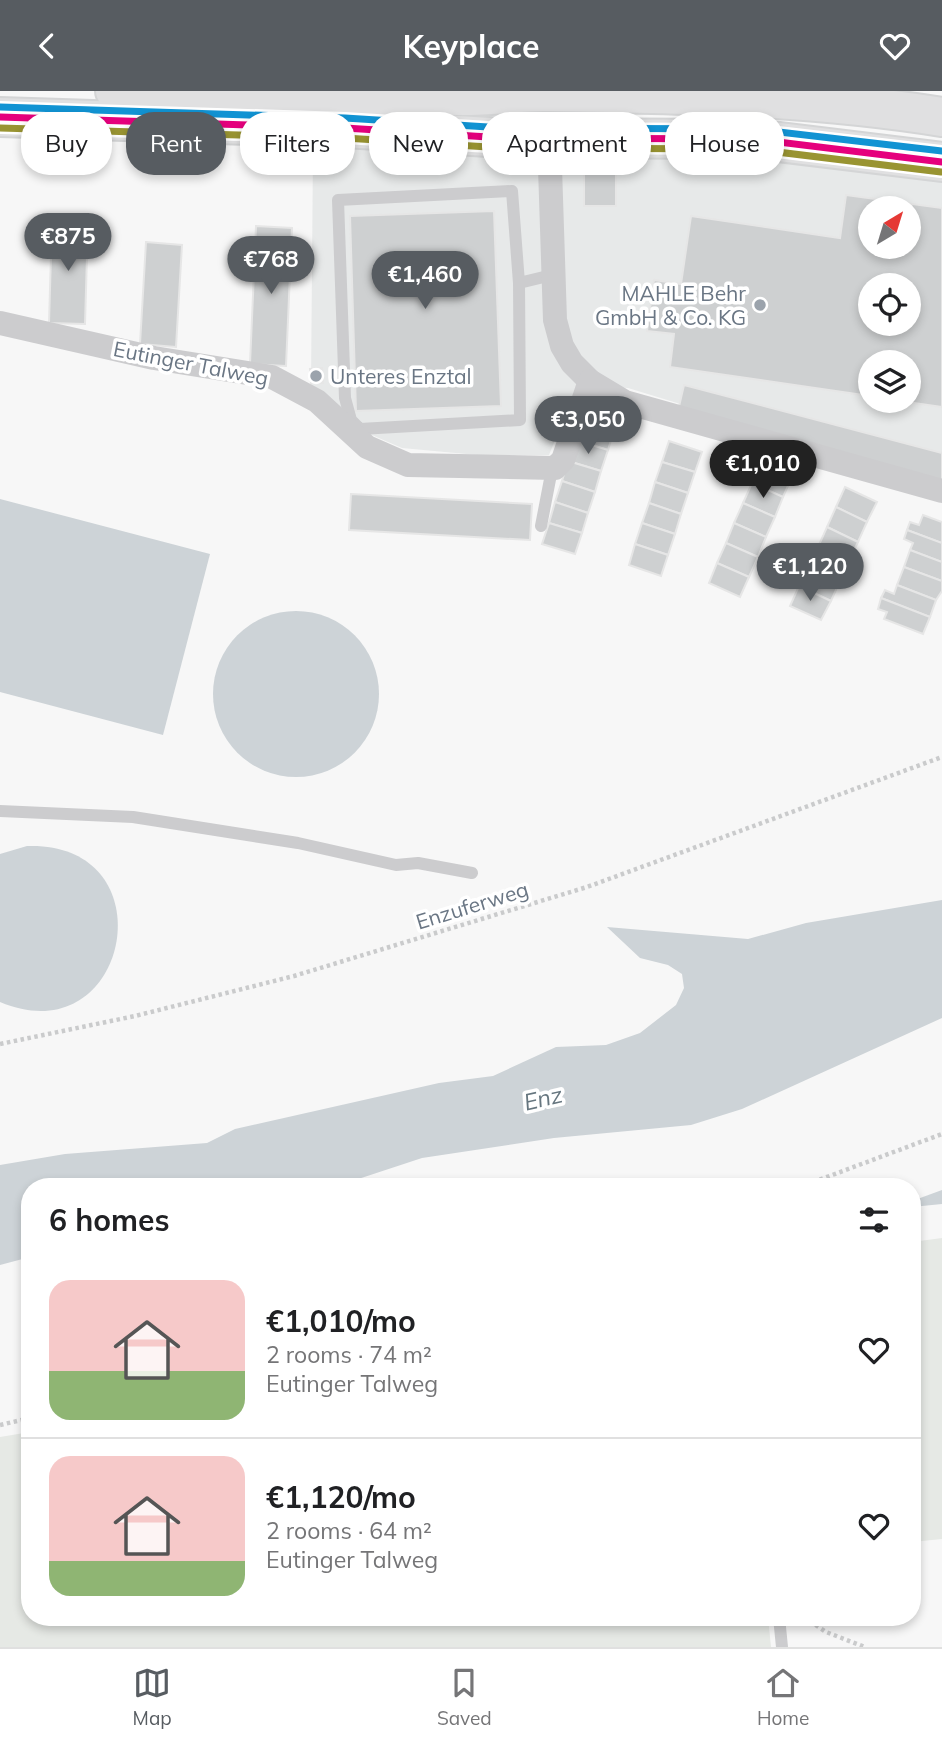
<!DOCTYPE html>
<meta charset="utf-8">
<style>
body{margin:0;font-family:Mulish,sans-serif;background:#f2f2f2;color:#202124;height:100vh;display:flex;flex-direction:column;font-size:26px;white-space:nowrap}
*{box-sizing:border-box;margin:0}
p{font-size:23px;color:#757577}
.icon{flex:none;width:38px;height:38px;fill:none;stroke:currentColor;stroke-width:2;stroke-linecap:round;stroke-linejoin:round}
.map{position:relative;flex:1;overflow:hidden}
.sheet{position:absolute;left:21px;top:1087px;width:900px;height:448px;display:flex;flex-direction:column;background:#fff;border-radius:28px;box-shadow:0 4px 10px #0003}
.sheet>*{flex:none}
.hud{position:absolute;left:21px;top:21px;width:901px;height:63px;display:flex;gap:14px}
.needle{width:46px;rotate:38deg}
.fabs{position:absolute;left:858px;top:105px;display:grid;gap:14px}
.fabs a{display:grid;place-items:center;width:63px;height:63px;border-radius:50%;background:#fff;box-shadow:0 4px 10px #0003;font-size:35px}
.price{position:absolute;translate:-50% -60px;padding:0 16px;border-radius:24px;background:#575c61;color:#fff;font-size:23px;line-height:46px;filter:drop-shadow(0 2px 4px #0008)}
.price::after{content:'';position:absolute;left:50%;top:42px;width:21px;height:16px;margin-left:-10px;background:inherit;clip-path:polygon(0 0,100% 0,50% 100%)}
.price.selected{background:#222;color:#fff}
ul{padding:0;list-style:none}
li{display:flex;align-items:center;gap:21px;height:175px;padding:0 28px}
li+li{border-top:2px solid #e0e0e0}
li span{display:grid;place-items:center;flex:none;width:196px;height:140px;border-radius:21px;color:#555}
li>.icon{margin-inline-start:auto}
span .icon{width:84px;height:84px;fill:#fffc;stroke-width:1}
li b{font-size:30px}
h2{display:flex;justify-content:space-between;align-items:center;height:84px;padding:0 28px;font-size:30px}
.chip{padding:0 24px;border-radius:28px;background:#fff;box-shadow:0 4px 10px #0003;font-size:24px;line-height:63px}
.chip.selected{background:#575c61;color:#fff}
header{display:flex;justify-content:space-between;align-items:center;height:91px;padding:0 28px;background:#575c61;color:#fff;font-size:32px;font-weight:700}
.tab-bar{display:flex;justify-content:space-around;align-items:center;height:98px;border-top:2px solid #e0e0e0;background:#fff;font-size:19px;color:#757577}
.tab-bar a{display:grid;justify-items:center;gap:4px}
.tab-bar .selected{color:#575c61}
.map>svg:first-child{display:block}
.built{fill:#e7e9e9;fill-rule:evenodd}
.green{fill:#e6e9e5}
.water{fill:#cdd3d7}
.building{fill:#ced0d1;stroke:#e6e6e6;stroke-width:2;fill-rule:evenodd}
.lines{fill:none;stroke-linecap:round;stroke-linejoin:round}
.primary-casing{stroke:#d4d5d6;stroke-width:42}
.path{stroke:#cacbcc;stroke-width:4.5;stroke-dasharray:3.5 3.5;stroke-linecap:butt}
.lane{stroke:#ccccce;stroke-width:12}
.street{stroke:#ccccce;stroke-width:24}
.primary{stroke:#e0e0e1;stroke-width:38}
.bus-1-casing{stroke:#fff;stroke-width:12}
.bus-2-casing{stroke:#fff;stroke-width:12}
.bus-3-casing{stroke:#fff;stroke-width:12}
.bus-1{stroke:#e5007d;stroke-width:7}
.bus-2{stroke:#999432;stroke-width:7}
.bus-3{stroke:#1193d3;stroke-width:7}
.poi-dot{fill:#9ba3ac;stroke:#fff;stroke-width:2.5}
.labels{text-anchor:middle;dominant-baseline:central;stroke-width:7;stroke-linejoin:round;paint-order:stroke}
.poi-label{font-size:21px;fill:#6a7684;stroke:#fff;text-anchor:end}
.street-label{font-size:21px;fill:#6a7684;stroke:#fff}
.water-label{font-size:23px;font-style:italic;fill:#66767f;stroke:#fff}
</style>
<header><svg class="icon" aria-label="back" viewBox="0 0 24 24"><path d="M15 5l-7 7 7 7"/></svg>Keyplace<svg class="icon" aria-label="heart" viewBox="0 0 24 24"><path d="M12 20l-8-8c-3-5 5-10 8-4 3-6 11-1 8 4z"/></svg></header>
<div class="map">
<svg width="942" height="1556" viewBox="0 0 942 1556">
<rect width="100%" height="100%" fill="#f7f7f7"/>
<path class="built" d="M313,58l284,1 345,17v317l-314,-96 -51,-3 -28,70h-72l-75,-7 -44,-19 -47,-43zM870,117h38v39h-38zM870,194h38v39h-38zM870,271h38v39h-38z"/>
<g class="green">
<polygon points="942,1147 942,1448 912,1451 912,1151"/>
<polygon points="30,1341 30,1526 768,1526 771,1556 0,1556 0,1346"/>
</g>
<g class="water">
<polygon points="0,408 210,463 163,644 0,601"/>
<circle cx="296" cy="603" r="83"/>
<path d="M27,755c144,-5 103,211 -27,156v-148z"/>
<polygon points="942,809 942,927 742,1018 691,1034 554,1047 422,1067 337,1095 30,1096 30,1166 0,1174 0,1074 65,1063 207,1052 235,1038 439,992 493,985 556,956 606,954 640,942 676,914 684,897 682,883 668,874 640,867 607,836 748,848 806,832"/>
<polygon points="942,1099 942,1113 912,1116 912,1110"/>
</g>
<g class="building">
<rect x="584" y="80" width="32" height="35"/>
<path d="M846,104l96,13v199l-42,-6h8v-39h-38v34l-200,-29 4,-33 -27,-3 7,-51 27,4 10,-68 149,22zM870,117h38v39h-38zM870,194h38v39h-38z"/>
<polygon points="494,120 501,315 356,320 350,125"/>
<polygon points="52,130 88,131 85,233 49,232"/>
<polygon points="256,135 292,137 286,275 250,273"/>
<polygon points="146,151 182,154 176,256 140,253"/>
<polygon points="322,277 323,292 311,292 310,278"/>
<polygon points="684,294 942,362 942,395 677,324"/>
<polygon points="582,328 614,339 608,359 575,349"/>
<polygon points="575,349 608,359 601,380 568,370"/>
<polygon points="669,350 702,361 695,381 662,371"/>
<polygon points="568,370 601,380 595,401 562,390"/>
<polygon points="662,371 695,381 688,402 655,391"/>
<polygon points="760,372 792,386 783,406 752,392"/>
<polygon points="562,390 595,401 588,422 555,411"/>
<polygon points="655,391 688,402 681,423 649,412"/>
<polygon points="752,392 783,406 775,426 743,412"/>
<polygon points="845,396 877,411 867,431 836,416"/>
<polygon points="351,403 532,413 530,449 349,439"/>
<polygon points="555,411 588,422 582,442 549,432"/>
<polygon points="649,412 681,423 675,443 642,432"/>
<polygon points="743,412 775,426 766,446 734,432"/>
<polygon points="836,416 867,431 858,451 827,436"/>
<polygon points="923,424 942,431 942,452 907,439 910,431 919,434"/>
<polygon points="549,432 582,442 575,463 542,453"/>
<polygon points="642,432 675,443 668,464 635,453"/>
<polygon points="734,432 766,446 758,466 726,452"/>
<polygon points="827,436 858,451 849,470 818,456"/>
<polygon points="907,439 942,452 942,471 910,459 913,452 904,448"/>
<polygon points="726,452 758,466 749,486 717,472"/>
<polygon points="635,453 668,464 661,485 629,474"/>
<polygon points="818,456 849,470 840,490 809,475"/>
<polygon points="910,459 942,471 942,490 904,476"/>
<polygon points="717,472 749,486 740,506 709,492"/>
<polygon points="809,475 840,490 831,510 799,495"/>
<polygon points="904,476 942,490 942,500 936,509 897,494"/>
<polygon points="897,494 936,509 930,526 881,507 885,499 894,503"/>
<polygon points="799,495 831,510 821,529 790,515"/>
<polygon points="881,507 930,526 923,543 884,528 887,521 878,518"/>
</g>
<g class="lines">
<g class="primary-casing">
<g id="primary">
<path d="M115,0c118,3 237,6 355,5 27,0 54,-5 80,-4 131,2 262,4 392,25"/>
<polyline points="0,26 345,37 504,47 754,48 942,71"/>
</g>
</g>
<g class="path">
<polyline points="0,953 135,925 294,885 587,796 942,666"/>
<polyline points="800,1096 942,1043"/>
<polyline points="0,1334 30,1327"/>
<polyline points="804,1526 826,1541 865,1556"/>
</g>
<g class="lane">
<polyline points="519,192 520,329 360,338 351,329 345,307 338,109 512,100 519,192 552,184"/>
<polyline points="541,435 552,378"/>
<polyline points="0,720 133,726 298,752 396,774 418,772 472,782"/>
<polyline points="779,1526 782,1556"/>
</g>
<g class="street">
<polyline points="549,46 555,229 562,255 572,272 590,290 625,311 942,400"/>
<polyline points="0,232 154,267 272,286 317,310 367,356 408,374 555,377 563,369 590,290"/>
</g>
<use href="#primary" class="primary"/>
<g class="bus-1-casing">
<polyline id="bus-1" points="0,26 345,37 504,47 754,48 942,71"/>
</g>
<g class="bus-2-casing">
<polyline id="bus-2" points="0,37 345,47 504,57 753,58 941,81"/>
</g>
<g class="bus-3-casing">
<polyline id="bus-3" points="0,16 345,27 504,37 754,38 942,60"/>
</g>
<use href="#bus-1" class="bus-1"/>
<use href="#bus-2" class="bus-2"/>
<use href="#bus-3" class="bus-3"/>
</g>
<g class="poi-dot">
<circle cx="760" cy="214" r="7"/>
<circle cx="316" cy="285" r="7"/>
</g>
<g class="labels">
<g class="poi-label">
<text x="746" y="202">MAHLE Behr<tspan x="746" dy="24">GmbH &amp; Co. KG</tspan></text>
<text x="330" y="285" text-anchor="start">Unteres Enztal</text>
</g>
<g class="street-label">
<text transform="translate(191 272) rotate(11)">Eutinger Talweg</text>
<text transform="translate(472 814) rotate(-17)">Enzuferweg</text>
</g>
<g class="water-label">
<text transform="translate(543 1007) rotate(-13)">Enz</text>
</g>
</g>
</svg>
<div class="fabs">
<a><svg class="needle" viewBox="-14 -14 28 28"><path d="M0-13l5 13h-10z" fill="#e53935"/><path d="M0 13l5-13h-10z" fill="#757577"/></svg></a>
<a><svg class="icon" aria-label="locate" viewBox="0 0 24 24"><circle cx="12" cy="12" r="6"/><path d="M12 2v4M12 18v4M2 12h4M18 12h4"/></svg></a>
<a><svg class="icon" aria-label="layers" viewBox="0 0 24 24"><path d="M12 4l9 5-9 5-9-5zM3 14l9 5 9-5"/></svg></a>
</div>
<b class="price" style="left:68px;top:182px">€875</b>
<b class="price" style="left:271px;top:205px">€768</b>
<b class="price" style="left:425px;top:220px">€1,460</b>
<b class="price" style="left:588px;top:365px">€3,050</b>
<b class="price selected" style="left:763px;top:409px">€1,010</b>
<b class="price" style="left:810px;top:512px">€1,120</b>
<div class="hud">
<a class="chip">Buy</a>
<a class="chip selected">Rent</a>
<a class="chip">Filters</a>
<a class="chip">New</a>
<a class="chip">Apartment</a>
<a class="chip">House</a>
</div>
<section class="sheet">
<h2>6 homes<svg class="icon" aria-label="filters" viewBox="0 0 24 24"><path d="M4 7h16M4 17h16"/><circle cx="9" cy="7" r="2"/><circle cx="15" cy="17" r="2"/></svg></h2>
<ul>
<li><span style="background:linear-gradient(#f6c9c9 65%,#8fb573 0)"><svg class="icon" aria-label="home" viewBox="0 0 24 24"><path d="M3 11l9-7 9 7M6 9v11h12V9"/></svg></span><div><b>€1,010/mo</b><p>2 rooms · 74 m²</p><p>Eutinger Talweg</p></div><svg class="icon" aria-label="heart" viewBox="0 0 24 24"><path d="M12 20l-8-8c-3-5 5-10 8-4 3-6 11-1 8 4z"/></svg></li>
<li><span style="background:linear-gradient(#f6c9c9 75%,#8fb573 0)"><svg class="icon" aria-label="home" viewBox="0 0 24 24"><path d="M3 11l9-7 9 7M6 9v11h12V9"/></svg></span><div><b>€1,120/mo</b><p>2 rooms · 64 m²</p><p>Eutinger Talweg</p></div><svg class="icon" aria-label="heart" viewBox="0 0 24 24"><path d="M12 20l-8-8c-3-5 5-10 8-4 3-6 11-1 8 4z"/></svg></li>
</ul>
</section>
</div>
<nav class="tab-bar">
<a class="selected"><svg class="icon" aria-label="map" viewBox="0 0 24 24"><path d="M3 6l6-2 6 2 6-2v14l-6 2-6-2-6 2zM9 4v14M15 6v14"/></svg>Map</a>
<a><svg class="icon" aria-label="saved" viewBox="0 0 24 24"><path d="M7 4h10v16l-5-4-5 4z"/></svg>Saved</a>
<a><svg class="icon" aria-label="home" viewBox="0 0 24 24"><path d="M3 11l9-7 9 7M6 9v11h12V9"/></svg>Home</a>
</nav>
